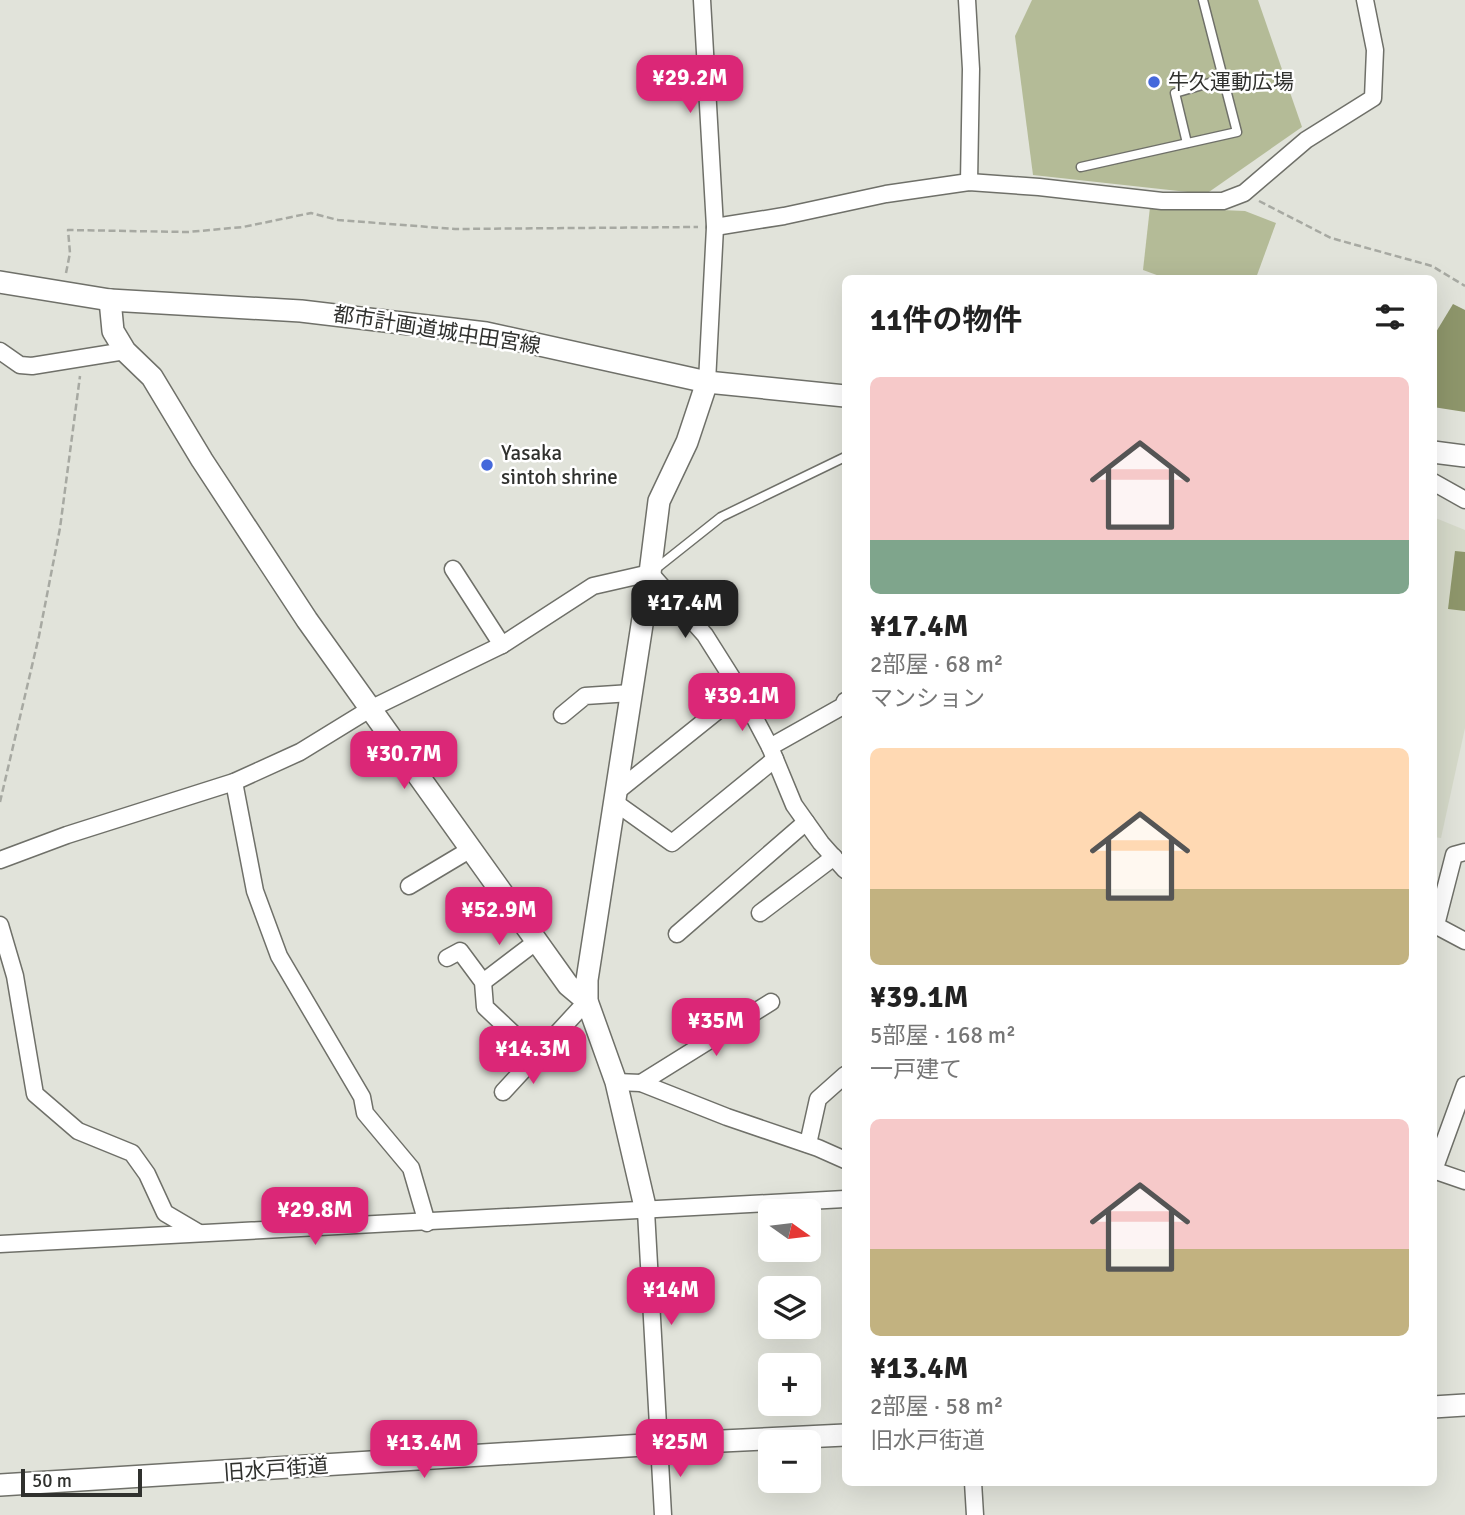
<!DOCTYPE html>
<html lang="ja">
<meta charset="utf-8">
<style>
body{margin:0;font-family:Signika,"Noto Sans JP",sans-serif;background:#f6f6f6;color:#222;height:100vh;display:flex;flex-direction:column;font-size:26px;white-space:nowrap}
*{box-sizing:border-box;margin:0}
p{font-size:23px;color:#767676}
.icon{flex:none;width:38px;height:38px;fill:none;stroke:currentColor;stroke-width:2;stroke-linecap:round;stroke-linejoin:round}
.map{position:relative;flex:1;overflow:hidden}
.side{position:absolute;left:842px;top:275px;width:595px;height:1211px;display:flex;flex-direction:column;background:#fff;border-radius:10px;box-shadow:0 7px 28px #0002}
.side>*{flex:none}
.needle{width:46px;rotate:104deg}
.fabs{position:absolute;left:758px;top:1199px;display:grid;gap:14px}
.fabs a{display:grid;place-items:center;width:63px;height:63px;border-radius:10px;background:#fff;box-shadow:0 7px 28px #0002;font-size:35px}
.scale{position:absolute;left:21px;bottom:18px;width:121px;box-sizing:border-box;padding-left:7px;border:4px solid #30312e;border-top:0;font-size:19px;line-height:24px;white-space:nowrap;color:#30312e;-webkit-text-stroke:5px #fff;paint-order:stroke}
.price{position:absolute;translate:-50% -60px;padding:0 16px;border-radius:14px;background:#db2777;color:#fff;font-size:23px;line-height:46px;filter:drop-shadow(0 2px 4px #0008)}
.price::after{content:'';position:absolute;left:50%;top:42px;width:21px;height:16px;margin-left:-10px;background:inherit;clip-path:polygon(0 0,100% 0,50% 100%)}
.price.current{background:#222;color:#fff}
ul{padding:0;list-style:none}
li{display:grid;align-content:center;gap:14px;height:371px;padding:0 28px}
li span{display:grid;place-items:center;height:217px;border-radius:10px;color:#555}
li>.icon{margin-inline-start:auto}
span .icon{width:126px;height:126px;fill:#fffc;stroke-width:1}
li b{font-size:30px}
h2{display:flex;justify-content:space-between;align-items:center;height:84px;padding:0 28px;font-size:30px}
.map>svg:first-child{display:block}
.built{fill:#d5d9c9}
.green{fill:#b4bb97}
.water{fill:#8e966b}
.lines{fill:none;stroke-linecap:round;stroke-linejoin:round}
.service-casing{stroke:#6f7069;stroke-width:11}
.minor-casing{stroke:#6f7069;stroke-width:19}
.tertiary-casing{stroke:#6f7069;stroke-width:24}
.path{stroke:#a7a9a2;stroke-width:2.5;stroke-dasharray:7 3.5;stroke-linecap:butt}
.service{stroke:#fff;stroke-width:8}
.minor{stroke:#fff;stroke-width:16}
.tertiary{stroke:#fff;stroke-width:21}
.poi-dot{fill:#4569db;stroke:#fff;stroke-width:2.5}
.labels{text-anchor:middle;dominant-baseline:central;stroke-width:5;stroke-linejoin:round;paint-order:stroke}
.poi-label{font-size:21px;fill:#30312e;stroke:#fff;text-anchor:start}
.street-label{font-size:21px;fill:#30312e;stroke:#fff}
</style>
<div class="map">
<svg width="1465" height="1515" viewBox="0 0 1465 1515">
<rect width="100%" height="100%" fill="#e1e3da"/>
<polygon class="built" points="1433,517 1465,530 1465,728 1441,838 1433,837"/>
<g class="green">
<polygon points="1032,0 1258,0 1302,127 1206,194 1033,175 1015,36"/>
<polygon points="1150,207 1245,211 1276,223 1256,278 1165,278 1143,270"/>
</g>
<g class="water">
<polygon points="1453,304 1465,310 1465,412 1433,407 1433,337"/>
<polygon points="1455,551 1465,552 1465,611 1448,609"/>
</g>
<g class="lines">
<g class="service-casing">
<g id="service">
<polyline points="1187,143 1175,93 1223,79"/>
<polyline points="1081,167 1237,132 1203,0"/>
<polyline points="653,571 721,517 845,457"/>
</g>
</g>
<g class="minor-casing">
<g id="minor">
<polyline points="702,0 715,227 707,382"/>
<polyline points="967,0 971,69 969,182"/>
<polyline points="715,227 784,216 886,194 969,182 1039,187 1162,201 1223,201 1244,193 1306,140 1373,98 1375,50 1365,0"/>
<polyline points="0,351 20,365 32,366 125,351"/>
<polyline points="1433,482 1465,500"/>
<polyline points="453,569 502,645"/>
<polyline points="562,715 585,696 631,693"/>
<polyline points="770,747 843,706 845,701"/>
<polyline points="234,782 255,891 279,956 362,1097 365,1113 411,1168 427,1223"/>
<polyline points="615,793 741,692"/>
<polyline points="613,801 672,843 775,759"/>
<polyline points="0,860 67,835 234,782 300,752 370,709 502,645 593,586 650,573 705,635 741,692 770,747 794,805 821,843 845,870"/>
<polyline points="409,886 471,849"/>
<polyline points="760,913 834,857"/>
<polyline points="1433,924 1465,941"/>
<polyline points="0,925 15,976 35,1094 78,1131 132,1153 147,1174 165,1213 199,1233"/>
<polyline points="1436,925 1454,855 1465,852"/>
<polyline points="677,934 806,822"/>
<polyline points="447,958 460,951 483,982 485,1007 537,1056"/>
<polyline points="483,982 537,941"/>
<polyline points="616,1082 641,1083 727,1117 818,1148 845,1160"/>
<polyline points="641,1083 771,1002"/>
<polyline points="503,1092 587,1001"/>
<polyline points="808,1144 818,1099 845,1075"/>
<polyline points="1433,1170 1465,1181"/>
<polyline points="1434,1170 1465,1085"/>
<polyline points="646,1211 663,1515"/>
<polyline points="0,1244 845,1199"/>
<polyline points="973,1482 975,1515"/>
</g>
</g>
<g class="tertiary-casing">
<g id="tertiary">
<polyline points="0,282 110,300 301,311 486,333 707,382 845,396"/>
<polyline points="110,300 113,331 125,351 152,377 202,460 307,620 568,985 587,1001"/>
<polyline points="1433,452 1465,456"/>
<polyline points="646,1211 616,1082 587,1001 587,980 650,573 659,501 687,442 707,382"/>
<polyline points="1433,1407 1465,1405"/>
<polyline points="0,1485 660,1444 845,1435"/>
</g>
</g>
<g class="path">
<polyline points="1259,201 1331,238 1432,266 1465,286"/>
<polyline points="66,273 70,253 68,230 188,232 243,227 311,213 338,220 455,229 698,227"/>
<polyline points="0,802 39,636 60,528 80,376"/>
</g>
<use href="#service" class="service"/>
<use href="#minor" class="minor"/>
<use href="#tertiary" class="tertiary"/>
</g>
<g class="poi-dot">
<circle cx="1154" cy="82" r="7"/>
<circle cx="487" cy="465" r="7"/>
</g>
<g class="labels">
<g class="poi-label">
<text x="1168" y="82">牛久運動広場</text>
<text x="501" y="453">Yasaka<tspan x="501" dy="24">sintoh shrine</tspan></text>
</g>
<g class="street-label">
<text transform="translate(437 330) rotate(9)">都市計画道城中田宮線</text>
<text transform="translate(276 1469) rotate(-4)">旧水戸街道</text>
</g>
</g>
</svg>
<div class="fabs">
<a><svg class="needle" viewBox="-14 -14 28 28"><path d="M0-13l5 13h-10z" fill="#e53935"/><path d="M0 13l5-13h-10z" fill="#767676"/></svg></a>
<a><svg class="icon" aria-label="layers" viewBox="0 0 24 24"><path d="M12 4l9 5-9 5-9-5zM3 14l9 5 9-5"/></svg></a>
<a>+</a>
<a>−</a>
</div>
<div class="scale">50 m</div>
<b class="price" style="left:690px;top:115px">¥29.2M</b>
<b class="price current" style="left:685px;top:640px">¥17.4M</b>
<b class="price" style="left:742px;top:733px">¥39.1M</b>
<b class="price" style="left:404px;top:791px">¥30.7M</b>
<b class="price" style="left:499px;top:947px">¥52.9M</b>
<b class="price" style="left:716px;top:1058px">¥35M</b>
<b class="price" style="left:533px;top:1086px">¥14.3M</b>
<b class="price" style="left:315px;top:1247px">¥29.8M</b>
<b class="price" style="left:671px;top:1327px">¥14M</b>
<b class="price" style="left:680px;top:1479px">¥25M</b>
<b class="price" style="left:424px;top:1480px">¥13.4M</b>
<section class="side">
<h2>11件の物件<svg class="icon" aria-label="filters" viewBox="0 0 24 24"><path d="M4 7h16M4 17h16"/><circle cx="9" cy="7" r="2"/><circle cx="15" cy="17" r="2"/></svg></h2>
<ul>
<li><span style="background:linear-gradient(#f6c9c9 75%,#7fa58c 0)"><svg class="icon" aria-label="home" viewBox="0 0 24 24"><path d="M3 11l9-7 9 7M6 9v11h12V9"/></svg></span><div><b>¥17.4M</b><p>2部屋 · 68 m²</p><p>マンション</p></div></li>
<li><span style="background:linear-gradient(#ffd9b3 65%,#c2b280 0)"><svg class="icon" aria-label="home" viewBox="0 0 24 24"><path d="M3 11l9-7 9 7M6 9v11h12V9"/></svg></span><div><b>¥39.1M</b><p>5部屋 · 168 m²</p><p>一戸建て</p></div></li>
<li><span style="background:linear-gradient(#f6c9c9 60%,#c2b280 0)"><svg class="icon" aria-label="home" viewBox="0 0 24 24"><path d="M3 11l9-7 9 7M6 9v11h12V9"/></svg></span><div><b>¥13.4M</b><p>2部屋 · 58 m²</p><p>旧水戸街道</p></div></li>
</ul>
</section>
</div>
